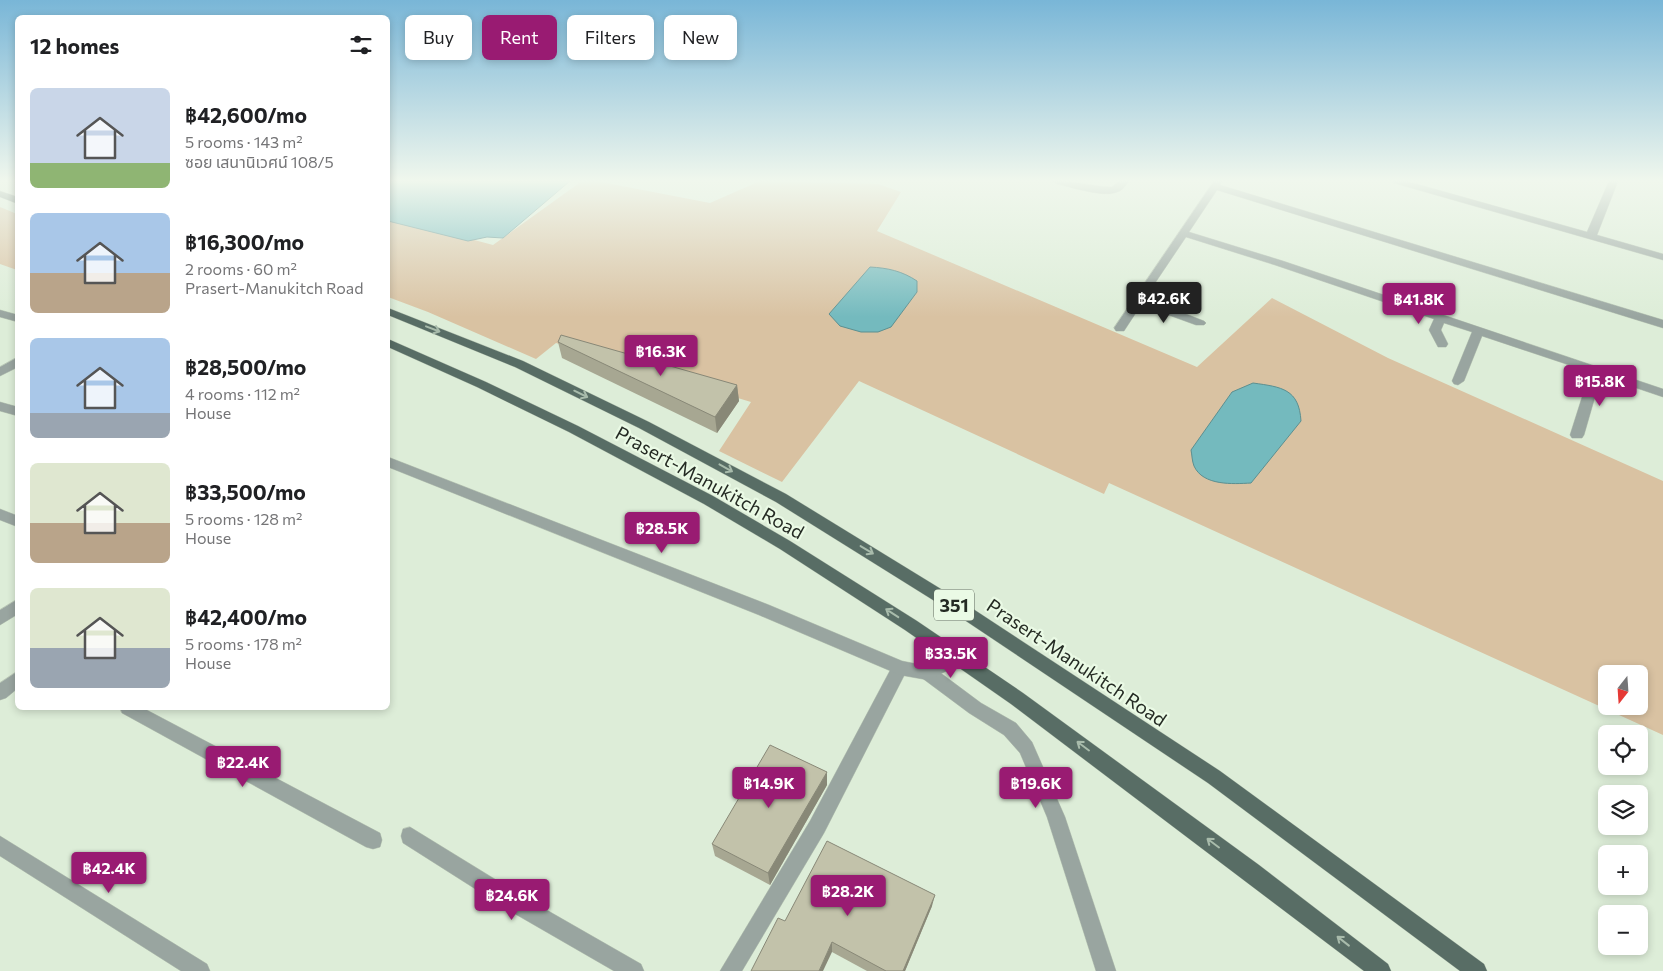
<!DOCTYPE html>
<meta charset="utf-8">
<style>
body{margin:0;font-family:Commissioner,"Noto Sans Thai",sans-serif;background:#f2f2f2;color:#202124;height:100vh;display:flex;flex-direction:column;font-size:19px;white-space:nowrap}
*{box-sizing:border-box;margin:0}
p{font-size:16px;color:#757577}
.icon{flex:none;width:28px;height:28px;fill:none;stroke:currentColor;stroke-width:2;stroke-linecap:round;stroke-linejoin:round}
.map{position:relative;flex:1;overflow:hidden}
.drawer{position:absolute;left:15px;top:15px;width:375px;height:695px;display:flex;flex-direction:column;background:#fff;border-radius:8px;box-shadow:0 2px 8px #0003}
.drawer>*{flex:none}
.banner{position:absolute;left:405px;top:15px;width:475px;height:45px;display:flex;gap:10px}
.needle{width:32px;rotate:197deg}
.buttons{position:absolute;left:1598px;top:665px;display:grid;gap:10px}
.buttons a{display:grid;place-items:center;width:50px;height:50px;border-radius:8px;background:#fff;box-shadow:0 2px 8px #0003;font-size:25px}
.price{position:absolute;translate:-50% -42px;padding:0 11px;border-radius:5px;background:#991b72;color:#fff;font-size:16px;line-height:32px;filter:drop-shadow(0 1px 2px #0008)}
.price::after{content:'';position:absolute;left:50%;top:30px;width:15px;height:11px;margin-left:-8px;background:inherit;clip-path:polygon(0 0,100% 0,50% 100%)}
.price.selected{background:#222;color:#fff}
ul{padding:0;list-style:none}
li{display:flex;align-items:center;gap:15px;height:125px;padding:0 15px}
li span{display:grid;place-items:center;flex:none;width:140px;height:100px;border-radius:8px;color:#555}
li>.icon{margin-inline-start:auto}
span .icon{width:60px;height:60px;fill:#fffc;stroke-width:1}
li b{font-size:21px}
h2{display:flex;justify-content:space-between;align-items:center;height:60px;padding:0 15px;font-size:21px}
.pill{padding:0 18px;border-radius:8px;background:#fff;box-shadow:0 2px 8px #0003;font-size:18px;line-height:45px}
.pill.selected{background:#991b72;color:#fff}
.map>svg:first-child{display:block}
.green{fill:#d9c2a2;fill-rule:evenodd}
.water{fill:#74babe;stroke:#5c8f90}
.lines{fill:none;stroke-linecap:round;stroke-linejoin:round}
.minor-casing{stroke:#bccab7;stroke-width:1}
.tertiary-casing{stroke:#bccab7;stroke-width:1}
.primary-casing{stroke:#bccab7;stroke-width:1}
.minor{fill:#99a5a0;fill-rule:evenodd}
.tertiary{fill:#99a5a0;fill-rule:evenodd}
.primary{fill:#586d65;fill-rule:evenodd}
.wall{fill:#a7a792}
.shaded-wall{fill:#887}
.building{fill:#c2c2aa;stroke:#887}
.oneway{stroke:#a8bbab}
.labels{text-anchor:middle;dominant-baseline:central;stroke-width:4.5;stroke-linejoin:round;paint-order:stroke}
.shield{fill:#eafae5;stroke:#5f685d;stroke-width:1}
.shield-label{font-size:18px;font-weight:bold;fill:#242a23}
.street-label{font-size:19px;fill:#242a23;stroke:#eafae5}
</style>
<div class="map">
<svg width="1663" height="971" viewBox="0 0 1663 971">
<rect width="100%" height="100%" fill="#ddedd8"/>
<g class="green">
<path d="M582,181h14l114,22 50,-22 118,3 23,8 -24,39 320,136 75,-69 116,60 275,123v254l-554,-252 -5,11 -245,-113 -77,101 -63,-31 32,-49 -195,-59 -20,16 -108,-47 -40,-15v-80l105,28zM1606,674h33v32h-33z"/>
<polygon points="0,207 17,214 17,270 0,264"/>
</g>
<g class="water">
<polygon points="388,181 570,181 503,238 487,237 468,241 388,221"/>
<path d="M870,267c18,1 32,4 47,14v11l-26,35 -13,5h-17l-21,-6 -11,-12z"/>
<path d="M1253,383c29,4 46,6 48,38l-50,62c-18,1 -48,3 -57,-17 -2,-5 -2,-11 -3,-16l41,-58z"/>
</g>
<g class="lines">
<g class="minor-casing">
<g id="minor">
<path d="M1052,181c20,-2 40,6 60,6l7,-6h10c-3,4 -7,10 -12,11 -13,6 -46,-5 -60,-8z"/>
<polygon points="1214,181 1222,181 1220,185 1663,320 1663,328 1217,190 1189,232 1283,261 1663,389 1663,397 1601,376 1584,435 1582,438 1572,438 1570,435 1590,372 1482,336 1464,381 1458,385 1454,384 1452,381 1472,332 1444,323 1441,330 1448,344 1446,347 1438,347 1429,330 1434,319 1275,265 1186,237 1145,298 1204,321 1206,323 1204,325 1196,325 1141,305 1124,331 1116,331 1114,328"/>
<polygon points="1392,181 1406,181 1587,232 1609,181 1618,181 1597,235 1663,254 1663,260 1394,183"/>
<polygon points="0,310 18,315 18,322 0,317"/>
<polygon points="18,357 18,367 0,376 0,367"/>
<polygon points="0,402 18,407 18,416 0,411"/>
<polygon points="0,509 18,516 18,527 0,520"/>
<polygon points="900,661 906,663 908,668 824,833 742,971 720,971 810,821 894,663"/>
<polygon points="928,666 934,668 981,703 1016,723 1032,742 1065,817 1116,971 1096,971 1047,817 1020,753 1004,735 969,713 922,678 920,673 922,668"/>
<polygon points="18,671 18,688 6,698 0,700 0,683"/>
<polygon points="120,708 143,708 380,833 382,840 380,847 373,849 366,847 122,713"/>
<polygon points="410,827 524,897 641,964 644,971 614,971 510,911 403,843 401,836 403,829"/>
<polygon points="0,836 207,964 210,971 181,971 0,856"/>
</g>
</g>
<g class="tertiary-casing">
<g id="tertiary">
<polygon points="388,457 769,605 902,661 927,666 959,650 965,652 967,657 965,662 928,680 900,675 759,615 388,467"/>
<polygon points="18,599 18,614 0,625 0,610"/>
</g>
</g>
<g class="primary-casing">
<g id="primary">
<polygon points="0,191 18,197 18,204 0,197"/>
<polygon points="388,308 523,361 649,422 786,494 967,605 1220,771 1484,964 1487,971 1460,971 1208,783 957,615 776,502 639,428 515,367 388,315"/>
<polygon points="388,339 486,382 578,426 713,496 790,541 917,621 1023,693 1259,865 1388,964 1391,971 1364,971 1011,704 905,630 780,549 704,504 569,432 477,387 388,347"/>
</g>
</g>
<use href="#minor" class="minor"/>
<use href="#tertiary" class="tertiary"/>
<use href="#primary" class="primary"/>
</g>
<g class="wall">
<polygon points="558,342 737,385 739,401 717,433 562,358"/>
<polygon points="827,785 770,885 715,856 712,844"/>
<polygon points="932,906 905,971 867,971 832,952 785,921"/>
</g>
<g class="shaded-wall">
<polygon points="737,385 739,401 717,433 715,417"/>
<polygon points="827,772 827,785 770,885 768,873"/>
<polygon points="935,895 932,906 905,971 903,971"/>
<polygon points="832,942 832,952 823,971 819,971"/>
</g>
<g class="building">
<polygon points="561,335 737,385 715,417 558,342"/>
<polygon points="770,745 827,772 768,873 712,844"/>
<polygon points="827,841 935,895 903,971 886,971 832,942 819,971 751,971 778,918 785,921"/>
</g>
<defs><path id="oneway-shaft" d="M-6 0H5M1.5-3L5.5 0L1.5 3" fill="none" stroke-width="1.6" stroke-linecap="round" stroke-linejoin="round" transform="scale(1.25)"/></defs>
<g class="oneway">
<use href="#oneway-shaft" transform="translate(433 329) rotate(21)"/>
<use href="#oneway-shaft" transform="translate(581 394) rotate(26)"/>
<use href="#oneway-shaft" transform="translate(726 468) rotate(29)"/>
<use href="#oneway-shaft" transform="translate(867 550) rotate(31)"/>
<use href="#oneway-shaft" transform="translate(892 613) rotate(-147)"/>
<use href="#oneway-shaft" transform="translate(1083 746) rotate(-143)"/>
<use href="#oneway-shaft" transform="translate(1213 843) rotate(-143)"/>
<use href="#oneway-shaft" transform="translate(1343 941) rotate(-142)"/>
</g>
<linearGradient id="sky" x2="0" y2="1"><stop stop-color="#79b6d7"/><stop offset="0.57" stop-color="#f0f7ed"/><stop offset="1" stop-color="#f0f7ed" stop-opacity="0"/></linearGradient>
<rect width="1663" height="317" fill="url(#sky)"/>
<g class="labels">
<rect class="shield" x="934" y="589.5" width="40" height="31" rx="4"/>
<g class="shield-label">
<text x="954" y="605">351</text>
</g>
<g class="street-label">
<text transform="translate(710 482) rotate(29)">Prasert-Manukitch Road</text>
<text transform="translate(1077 662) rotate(34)">Prasert-Manukitch Road</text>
</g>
</g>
</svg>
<div class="buttons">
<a><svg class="needle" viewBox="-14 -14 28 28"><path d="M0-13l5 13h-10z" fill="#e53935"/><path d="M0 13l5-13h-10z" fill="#757577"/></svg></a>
<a><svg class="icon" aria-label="locate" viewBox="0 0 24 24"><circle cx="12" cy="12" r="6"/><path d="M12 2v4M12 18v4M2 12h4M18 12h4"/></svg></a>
<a><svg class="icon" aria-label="layers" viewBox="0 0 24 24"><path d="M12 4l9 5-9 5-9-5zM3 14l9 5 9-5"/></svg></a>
<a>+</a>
<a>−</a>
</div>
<b class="price selected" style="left:1164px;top:324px">฿42.6K</b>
<b class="price" style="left:1419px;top:325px">฿41.8K</b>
<b class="price" style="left:661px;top:377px">฿16.3K</b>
<b class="price" style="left:1600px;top:407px">฿15.8K</b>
<b class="price" style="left:662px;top:554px">฿28.5K</b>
<b class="price" style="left:951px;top:679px">฿33.5K</b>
<b class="price" style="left:243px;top:788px">฿22.4K</b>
<b class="price" style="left:769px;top:809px">฿14.9K</b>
<b class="price" style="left:1036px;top:809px">฿19.6K</b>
<b class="price" style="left:109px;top:894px">฿42.4K</b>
<b class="price" style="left:848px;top:917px">฿28.2K</b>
<b class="price" style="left:512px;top:921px">฿24.6K</b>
<div class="banner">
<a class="pill">Buy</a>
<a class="pill selected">Rent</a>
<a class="pill">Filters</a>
<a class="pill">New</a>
</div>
<section class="drawer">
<h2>12 homes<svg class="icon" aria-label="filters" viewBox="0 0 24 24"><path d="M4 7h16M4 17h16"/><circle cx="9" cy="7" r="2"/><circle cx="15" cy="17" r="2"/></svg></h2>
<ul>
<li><span style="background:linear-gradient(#c9d6e8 75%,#8fb573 0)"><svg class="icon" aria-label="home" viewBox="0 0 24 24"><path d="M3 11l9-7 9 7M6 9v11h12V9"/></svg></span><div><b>฿42,600/mo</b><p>5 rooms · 143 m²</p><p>ซอย เสนานิเวศน์ 108/5</p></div></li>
<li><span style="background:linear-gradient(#a9c7e8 60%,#b9a48a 0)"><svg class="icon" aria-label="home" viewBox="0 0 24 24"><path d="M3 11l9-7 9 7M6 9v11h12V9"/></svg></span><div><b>฿16,300/mo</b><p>2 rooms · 60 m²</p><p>Prasert-Manukitch Road</p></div></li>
<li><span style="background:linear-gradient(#a9c7e8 75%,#9aa5b1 0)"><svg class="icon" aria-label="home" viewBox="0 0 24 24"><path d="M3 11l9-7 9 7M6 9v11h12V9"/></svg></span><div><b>฿28,500/mo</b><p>4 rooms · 112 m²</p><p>House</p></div></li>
<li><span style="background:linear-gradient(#dfe7d0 60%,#b9a48a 0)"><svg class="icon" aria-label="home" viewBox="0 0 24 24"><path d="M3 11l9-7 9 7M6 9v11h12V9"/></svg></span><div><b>฿33,500/mo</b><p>5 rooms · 128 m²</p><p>House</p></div></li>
<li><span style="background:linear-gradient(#dfe7d0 60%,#9aa5b1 0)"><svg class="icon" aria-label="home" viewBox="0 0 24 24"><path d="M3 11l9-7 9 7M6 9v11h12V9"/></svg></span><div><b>฿42,400/mo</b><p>5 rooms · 178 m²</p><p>House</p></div></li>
</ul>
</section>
</div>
